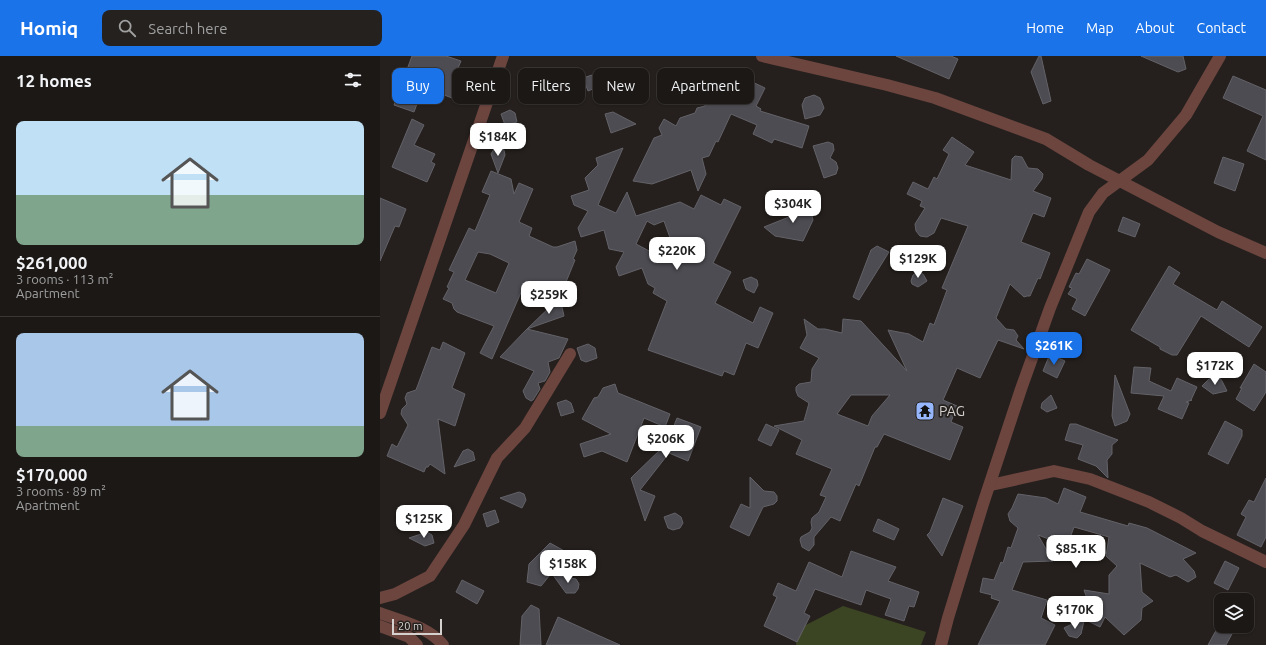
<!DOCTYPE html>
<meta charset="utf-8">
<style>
body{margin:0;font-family:Ubuntu,sans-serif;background:#25211f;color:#f1f3f6;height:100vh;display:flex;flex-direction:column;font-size:15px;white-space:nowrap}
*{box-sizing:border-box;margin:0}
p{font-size:13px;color:#a0a0a1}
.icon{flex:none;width:22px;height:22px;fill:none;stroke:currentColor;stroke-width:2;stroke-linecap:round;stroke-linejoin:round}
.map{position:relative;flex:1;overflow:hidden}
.side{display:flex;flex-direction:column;background:#1c1816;width:380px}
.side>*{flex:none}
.hud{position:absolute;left:12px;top:12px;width:380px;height:36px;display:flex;gap:8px}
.buttons{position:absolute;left:834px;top:537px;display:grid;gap:8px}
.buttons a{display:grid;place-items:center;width:40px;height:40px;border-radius:8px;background:#1c1816;box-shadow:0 1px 3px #0004,0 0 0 1px #3a3735;font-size:20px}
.scale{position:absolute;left:12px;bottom:10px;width:50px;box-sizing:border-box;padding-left:4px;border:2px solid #d4d1cf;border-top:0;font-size:11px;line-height:14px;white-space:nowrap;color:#d4d1cf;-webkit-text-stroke:3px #25201d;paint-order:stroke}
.price{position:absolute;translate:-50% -34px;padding:0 9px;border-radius:8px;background:#fff;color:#222;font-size:13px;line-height:26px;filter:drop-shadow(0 1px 2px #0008)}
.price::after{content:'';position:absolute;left:50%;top:24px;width:12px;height:9px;margin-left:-6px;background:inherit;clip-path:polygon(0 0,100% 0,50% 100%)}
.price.current{background:#1a73e8;color:#fff}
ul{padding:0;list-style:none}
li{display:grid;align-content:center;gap:8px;height:212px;padding:0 16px}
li+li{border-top:1px solid #3a3735}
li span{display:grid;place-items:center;height:124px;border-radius:8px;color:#555}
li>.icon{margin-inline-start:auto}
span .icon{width:72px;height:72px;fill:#fffc;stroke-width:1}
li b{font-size:17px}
h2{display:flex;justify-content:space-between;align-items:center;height:48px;padding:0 16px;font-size:17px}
.chip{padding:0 14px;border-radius:8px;background:#1c1816;box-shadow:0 1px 3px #0004,0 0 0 1px #3a3735;font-size:14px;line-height:36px}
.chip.current{background:#1a73e8;color:#fff}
header{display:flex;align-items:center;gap:24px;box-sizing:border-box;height:56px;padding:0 20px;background:#1a73e8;color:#fff}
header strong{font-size:19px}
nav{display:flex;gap:22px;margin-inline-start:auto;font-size:14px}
.search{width:280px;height:36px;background:#25211f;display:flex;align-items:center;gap:10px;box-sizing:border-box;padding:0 14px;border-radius:8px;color:#a0a0a1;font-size:15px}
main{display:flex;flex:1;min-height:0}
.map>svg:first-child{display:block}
.green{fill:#3c4523}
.building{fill:#4d4c52;stroke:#636268;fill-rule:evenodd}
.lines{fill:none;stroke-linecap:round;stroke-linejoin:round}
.minor{stroke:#6c453f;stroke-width:12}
.labels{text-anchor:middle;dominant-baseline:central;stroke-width:3.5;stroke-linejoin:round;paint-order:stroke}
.poi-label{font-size:14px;fill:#d4d1cf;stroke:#25201d;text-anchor:start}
</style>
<header>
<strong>Homiq</strong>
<div class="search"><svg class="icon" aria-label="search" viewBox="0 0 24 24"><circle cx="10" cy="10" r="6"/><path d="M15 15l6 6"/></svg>Search here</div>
<nav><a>Home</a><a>Map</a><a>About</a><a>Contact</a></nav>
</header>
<main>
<section class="side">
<h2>12 homes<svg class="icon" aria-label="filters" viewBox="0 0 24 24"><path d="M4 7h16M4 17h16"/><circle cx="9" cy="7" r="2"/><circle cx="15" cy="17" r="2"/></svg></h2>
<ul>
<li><span style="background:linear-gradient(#bfe0f5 60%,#7fa58c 0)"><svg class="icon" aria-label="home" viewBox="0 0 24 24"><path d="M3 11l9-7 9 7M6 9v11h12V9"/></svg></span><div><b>$261,000</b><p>3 rooms · 113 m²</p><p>Apartment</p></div></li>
<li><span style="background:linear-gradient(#a9c7e8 75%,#7fa58c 0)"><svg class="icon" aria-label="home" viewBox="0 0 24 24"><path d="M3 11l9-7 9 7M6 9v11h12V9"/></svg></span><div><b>$170,000</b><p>3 rooms · 89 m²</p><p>Apartment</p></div></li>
</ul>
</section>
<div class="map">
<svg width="886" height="589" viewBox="0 0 886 589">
<rect width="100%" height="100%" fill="#25201d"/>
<polygon class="green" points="463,550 546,576 541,589 416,589 418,573"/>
<g class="building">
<polygon points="32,0 66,0 81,5 78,12 90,17 80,45 43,31 34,56 14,49"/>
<polygon points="516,0 571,0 578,3 569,23"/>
<polygon points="659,0 661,0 671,45 663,48 651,16"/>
<polygon points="761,0 803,0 806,13 798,16"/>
<polygon points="345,13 385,32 376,50 381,53 380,55 429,70 422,92 394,83 392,87 373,78 377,69 351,58 338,86 336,85 329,100 322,102 326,118 318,135 311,114 272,128 253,125 274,82 282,79 279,72 284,63 296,70 300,62 315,57 317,52 325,50 337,17 342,19"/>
<polygon points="212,19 217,22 220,30 208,35 203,22"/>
<polygon points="853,20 886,34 886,104 867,95 883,60 843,42"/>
<polygon points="255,28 261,31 263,40 251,44 247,31"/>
<polygon points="434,39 440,42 444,52 440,59 425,63 422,49 425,42"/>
<polygon points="130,54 135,57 137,66 125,69 121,58"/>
<polygon points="233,56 256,68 231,77 225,58"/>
<polygon points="32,63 44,69 34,89 55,98 51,106 55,108 47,126 12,111"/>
<path d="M572,81l22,15 -9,13 46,15 1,-21 3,-3 7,1 6,11 10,1 5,5 -1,5 -9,12 18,7 -7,19 -11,-4 -12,29 29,11 -10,26 -2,-1 -8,18h-3l-3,1 -14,-13 -14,34 10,11 8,1 4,6 -2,4 8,9 -26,-9 -18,38 -23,-10 -14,32 14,6 -6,16 12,5 -13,33 -66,-26 -7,13h-2l-16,39 -3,-2 -16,37 -9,-4 -17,20v8l-5,6 -7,-4 -2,-7 1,-3 9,-5 2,-4 -1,-6 1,-4 7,-6 7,-15 -6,-2 12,-26 -36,-15 6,-14 -28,-14 30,-5 5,-18 -11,-7 -2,-5v-4l3,-3 12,-2 1,-13 7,-11 -19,-10 7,-13 -3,-16 14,10h7l17,4 1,-14 18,2 46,50 -19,-41 21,4 14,8 7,-19 4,2 13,-35 -5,-2 26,-62 -27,-8 -7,15 -7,4 -7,-1 -4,-5 -1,-7 10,-16 -5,-2 2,-5 -15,-7 6,-12 15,7 6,-12 3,2 12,-25 -6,-4zM471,339h39l-18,21 -4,10 -31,-12z"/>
<polygon points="448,86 453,88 454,94 450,102 456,106 458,112 456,118 444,122 433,90"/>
<polygon points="119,91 124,94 125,99 118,117 111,98 114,93"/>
<path d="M243,92l-25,57 18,8 11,-21 9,24 44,-14 14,7 7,-14 20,10 3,-6 17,8 -28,56 18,9 -16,31 38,20 7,-16 13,6 -15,35 -12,-5 -12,32 -10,-4 -2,5 -74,-26 19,-49 -14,-8 2,-5 -7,-4 -6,-16 -23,8 -3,-9 8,-15 -15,-3 -5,-19 -23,7 -3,-9 10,-17 -14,-6 -3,-9 18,-6 -4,-12 13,-13 -2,-7zM267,165l7,4 10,-4 9,25 -20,7 -17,-9z"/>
<polygon points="843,101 864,108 855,135 834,127"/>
<path d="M111,115l20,8 3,15 5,-11 14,6 -14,33 13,6 -3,8 24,11h4l18,-6 2,9 -4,9 2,1 -9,22 -24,7 -16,-8 -34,78 -12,-6 14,-27 -37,-14 -3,-3 -2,-6 -9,-4 6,-11 -2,-1 7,-15 -5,-2 20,-42 6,3 15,-36 -8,-3zM98,196l12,2 19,9 -13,30 -31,-13z"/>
<polygon points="0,142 26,153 19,171 15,170 0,205"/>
<polygon points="413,146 431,156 433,164 423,185 395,180 384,171 409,161 405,149"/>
<polygon points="743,161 760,168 755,181 738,175"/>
<polygon points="497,190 509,196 479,244 473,241 491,194"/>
<polygon points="707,203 730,214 705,260 692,253 697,243 688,238 692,232 689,231 696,217 699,218"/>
<polygon points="789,210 800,217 793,228 837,254 842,245 882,271 869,291 821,260 797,299 792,299 780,293 780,291 751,274"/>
<polygon points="537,216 543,218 547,225 538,231 532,228 531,225 533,219"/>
<polygon points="371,221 377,224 378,229 374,237 366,233 363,224"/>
<polygon points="174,247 182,251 184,260 147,273"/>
<polygon points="147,273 188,283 179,302 168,306 170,316 165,325 158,327 160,333 153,344 151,345 146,342 143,335 154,315 120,301"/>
<polygon points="63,286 85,297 72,332 85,338 75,370 58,363 65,418 50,408 48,411 46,411 44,416 7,400 12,388 17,391 28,369 21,358 22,353 27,348 25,342 27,337 36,334 52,291 60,294"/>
<polygon points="208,288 215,292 217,302 206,306 201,304 197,292"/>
<polygon points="670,298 685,305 677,322 663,315"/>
<polygon points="874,308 886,316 886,336 874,355 856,343 862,332 860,332"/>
<polygon points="754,311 771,312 769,325 791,335 797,322 817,331 811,344 812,344 806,346 809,347 802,363 778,353 784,340 751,337"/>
<polygon points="735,319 750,358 747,365 735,370 732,360"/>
<polygon points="835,320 840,322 842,325 847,335 833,338 822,330 829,323"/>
<polygon points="235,328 238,337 290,358 285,371 264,362 247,406 222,395 204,401 200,388 231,378 202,363 214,342 218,341 223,332"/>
<polygon points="671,339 677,352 667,356 661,352 662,347"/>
<polygon points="186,344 191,347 194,356 181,360 177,347"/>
<polygon points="297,362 321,371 308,405 289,397 260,434 275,440 265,465 251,422 283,391 285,393"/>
<polygon points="845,365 862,374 862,380 848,408 828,398"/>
<polygon points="386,368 399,374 391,390 378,384"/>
<polygon points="690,368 696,368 738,384 732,389 732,398 727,404 728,422 716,410 698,403 703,389 685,384"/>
<polygon points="88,393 93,396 95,404 74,411 83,395"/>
<polygon points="370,421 384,435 394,436 397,440 397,445 394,448 383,451 369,480 350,471 361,448 370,452"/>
<polygon points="886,422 886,481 881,491 857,479 866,461 861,458 869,444 874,446"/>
<polygon points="684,432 706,441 700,456 748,470 749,467 767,472 816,497 803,503 814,515 816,521 808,526 796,519 790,521 760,507 762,536 773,545 762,552 761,564 744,579 725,561 720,571 706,564 706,555 709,548 704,534 729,538 729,519 737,510 726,500 729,481 694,471 687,490 658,479 673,505 643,506 632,534 667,544 661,562 675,569 665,589 598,589 620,545 611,542 612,539 600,536 603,522 614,524 621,506 623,507 628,491 631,492 638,472 630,465 628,458 632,452 638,438 666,442 678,448"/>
<polygon points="139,436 144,438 146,444 142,452 120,442"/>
<polygon points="563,442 583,450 562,500 547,479 550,476"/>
<polygon points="115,454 119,466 107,471 103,458"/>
<polygon points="295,457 301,461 303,467 300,472 293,474 288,472 284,461"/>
<polygon points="498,463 519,473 514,484 493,475"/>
<polygon points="47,476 52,479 54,487 45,490 29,482"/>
<polygon points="170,487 188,497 161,530 147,526 149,508"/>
<polygon points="471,495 516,511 508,525 539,536 534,551 529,550 524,565 505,559 511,543 486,534 481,549 435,533 424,557 430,560 417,586 384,570 397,541 393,539 398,527 416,535 429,506 462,521"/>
<polygon points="845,505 859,512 848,534 834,527"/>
<polygon points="173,519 196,523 199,528 198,533 195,537 186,537"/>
<polygon points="82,524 104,535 97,548 76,536"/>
<polygon points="151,549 159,553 161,589 140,589 142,560"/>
<polygon points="178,561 213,577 240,589 166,589"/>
<polygon points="704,565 701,578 697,582 689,580 684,572 692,568"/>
<polygon points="839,569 853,576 846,589 828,589"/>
</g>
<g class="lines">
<g class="minor">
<polyline points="382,0 507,29 555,42 666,83 709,109 838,176 886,197"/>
<polyline points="0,357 123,0"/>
<polyline points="611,429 674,415 710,423 769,446 801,462 822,475 886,506"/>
<polyline points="0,542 15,538 50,520 84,469 117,402 145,372 190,298"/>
<path d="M0,557c21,8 49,14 63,32"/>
<polyline points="0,570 29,581 37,589"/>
<polyline points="561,589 568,562 603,448 641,333 670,252 709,156 723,137 768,104 806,59 840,0"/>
</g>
</g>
<defs>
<g id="temple-square" transform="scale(1)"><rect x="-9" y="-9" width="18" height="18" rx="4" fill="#96b6fd" stroke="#25201d"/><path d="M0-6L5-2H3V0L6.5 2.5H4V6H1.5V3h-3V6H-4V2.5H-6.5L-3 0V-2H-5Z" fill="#111"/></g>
</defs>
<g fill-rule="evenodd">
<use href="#temple-square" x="545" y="355"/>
</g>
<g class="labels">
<g class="poi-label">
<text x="559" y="355">PAG</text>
</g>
</g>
</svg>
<div class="buttons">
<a><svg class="icon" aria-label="layers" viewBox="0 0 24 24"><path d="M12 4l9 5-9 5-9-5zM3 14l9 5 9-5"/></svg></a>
</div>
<div class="scale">20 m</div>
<b class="price" style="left:118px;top:101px">$184K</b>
<b class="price" style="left:413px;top:168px">$304K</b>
<b class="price" style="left:297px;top:215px">$220K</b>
<b class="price" style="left:538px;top:223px">$129K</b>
<b class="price" style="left:169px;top:259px">$259K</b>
<b class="price current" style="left:674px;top:310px">$261K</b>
<b class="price" style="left:835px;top:330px">$172K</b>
<b class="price" style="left:286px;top:403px">$206K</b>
<b class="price" style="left:44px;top:483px">$125K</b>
<b class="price" style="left:696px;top:513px">$85.1K</b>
<b class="price" style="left:188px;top:528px">$158K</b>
<b class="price" style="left:695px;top:574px">$170K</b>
<div class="hud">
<a class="chip current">Buy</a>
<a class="chip">Rent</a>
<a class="chip">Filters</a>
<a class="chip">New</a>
<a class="chip">Apartment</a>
</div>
</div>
</main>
